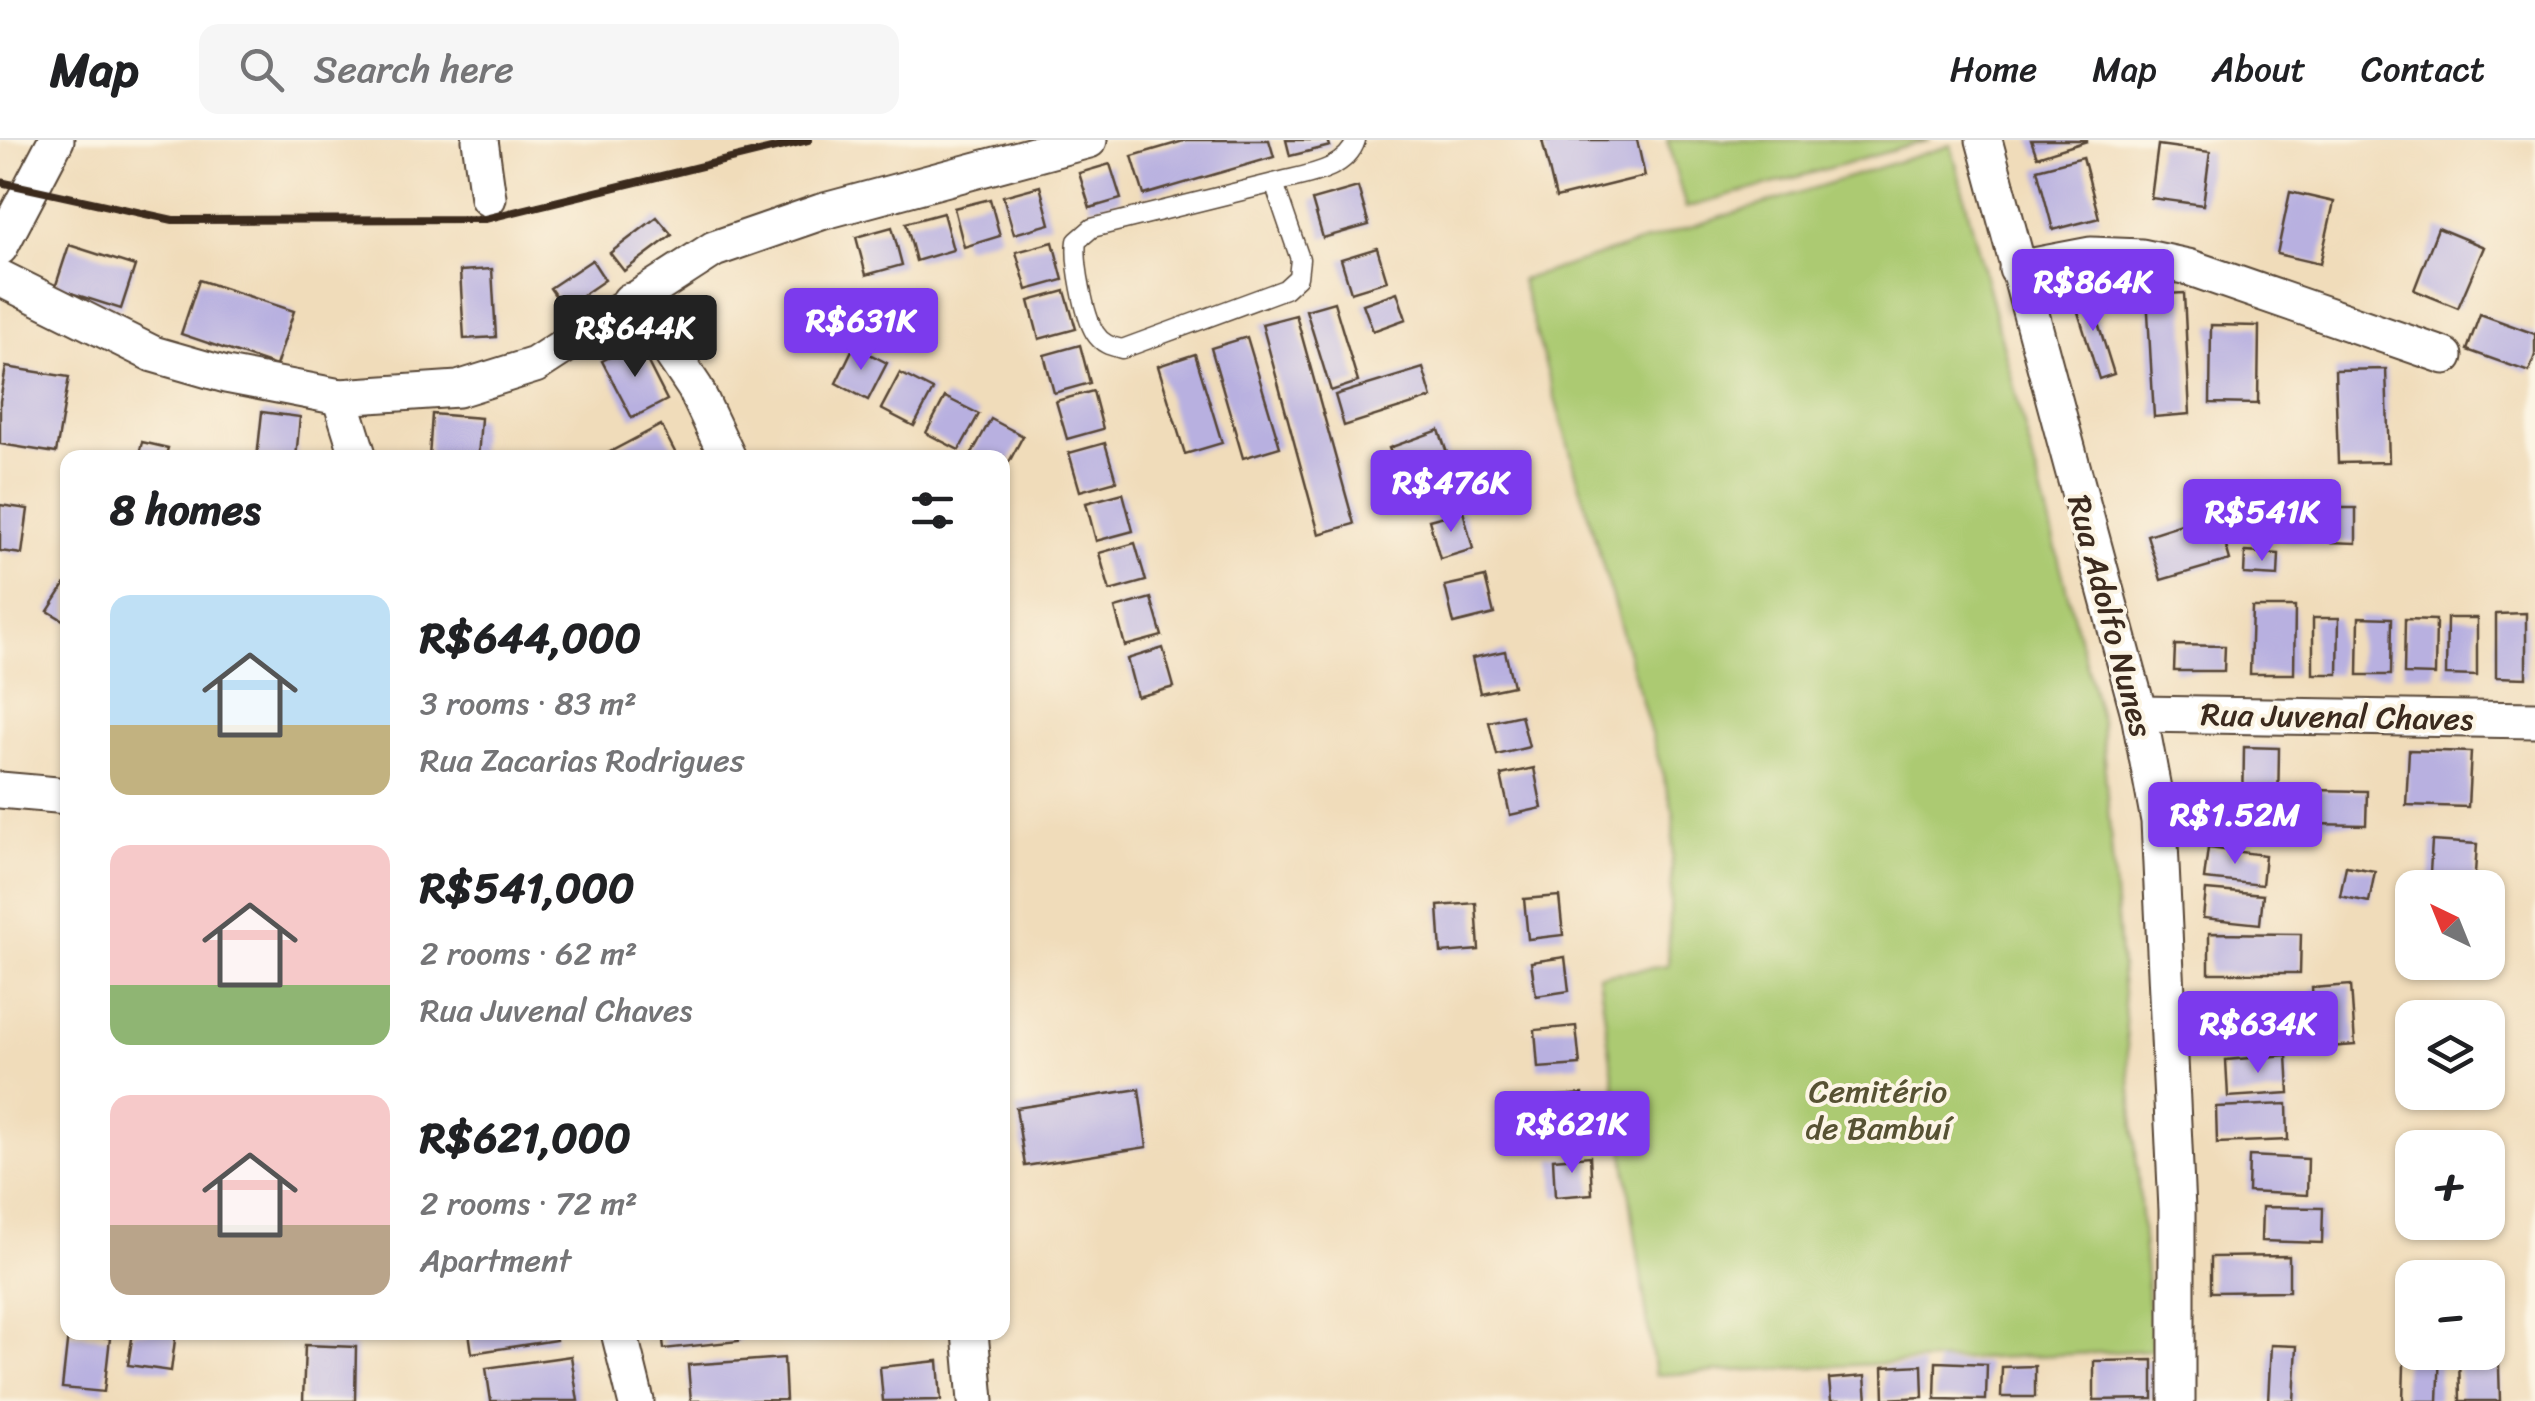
<!DOCTYPE html>
<meta charset="utf-8">
<style>
body{margin:0;font-family:Sriracha,sans-serif;background:#f6f6f6;color:#202124;height:100vh;display:flex;flex-direction:column;font-size:38px;white-space:nowrap}
*{box-sizing:border-box;margin:0}
p{font-size:32px;color:#757577}
.icon{flex:none;width:55px;height:55px;fill:none;stroke:currentColor;stroke-width:2;stroke-linecap:round;stroke-linejoin:round}
.map{position:relative;flex:1;overflow:hidden}
.details{position:absolute;left:60px;top:310px;width:950px;height:890px;display:flex;flex-direction:column;background:#fff;border-radius:20px;box-shadow:0 2px 8px #0004}
.details>*{flex:none}
.needle{width:65px;rotate:317deg}
.fabs{position:absolute;left:2395px;top:730px;display:grid;gap:20px}
.fabs a{display:grid;place-items:center;width:110px;height:110px;border-radius:20px;background:#fff;box-shadow:0 2px 8px #0004;font-size:50px}
.price{position:absolute;translate:-50% -85px;padding:0 22px;border-radius:10px;background:#7c3aed;color:#fff;font-size:32px;line-height:65px;filter:drop-shadow(0 2px 5px #0008)}
.price::after{content:'';position:absolute;left:50%;top:60px;width:30px;height:22px;margin-left:-15px;background:inherit;clip-path:polygon(0 0,100% 0,50% 100%)}
.price.current{background:#222;color:#fff}
ul{padding:0;list-style:none}
li{display:flex;align-items:center;gap:30px;height:250px;padding:0 50px}
li span{display:grid;place-items:center;flex:none;width:280px;height:200px;border-radius:20px;color:#555}
li>.icon{margin-inline-start:auto}
span .icon{width:120px;height:120px;fill:#fffc;stroke-width:1}
li b{font-size:42px}
h2{display:flex;justify-content:space-between;align-items:center;height:120px;padding:0 50px;font-size:42px}
header{display:flex;align-items:center;gap:60px;box-sizing:border-box;height:140px;padding:0 50px;background:#fff;border-bottom:2px solid #e0e0e0}
header strong{font-size:48px}
nav{display:flex;gap:55px;margin-inline-start:auto;font-size:35px}
.search{width:700px;height:90px;background:#f6f6f6;display:flex;align-items:center;gap:25px;box-sizing:border-box;padding:0 35px;border-radius:20px;color:#757577;font-size:38px}
.map>svg:first-child{display:block}
.green{fill:#acca72;stroke:#747a48;stroke-width:2.5}
.building{fill:#b8b0e0}
.lines{fill:none;stroke-linecap:round;stroke-linejoin:round}
.service-casing{stroke:#564535;stroke-width:21}
.minor-casing{stroke:#564535;stroke-width:39}
.service{stroke:#fff;stroke-width:18}
.minor{stroke:#fff;stroke-width:35}
.rail{stroke:#3b2a1e;stroke-width:8}
.labels{text-anchor:middle;dominant-baseline:central;stroke-width:8;stroke-linejoin:round;paint-order:stroke}
.street-label{font-size:32px;fill:#3b2a1e;stroke:#fcf5e5}
.park-label{font-size:32px;fill:#575233;stroke:#fcf5e5}
</style>
<header>
<strong>Map</strong>
<div class="search"><svg class="icon" aria-label="search" viewBox="0 0 24 24"><circle cx="10" cy="10" r="6"/><path d="M15 15l6 6"/></svg>Search here</div>
<nav><a>Home</a><a>Map</a><a>About</a><a>Contact</a></nav>
</header>
<div class="map">
<svg width="2535" height="1261" viewBox="0 0 2535 1261">
<rect width="100%" height="100%" fill="#fcf5e5"/>
<filter id="ink" filterUnits="userSpaceOnUse"><feTurbulence type="fractalNoise" baseFrequency=".01" numOctaves="2"/><feDisplacementMap in="SourceGraphic" scale="20" xChannelSelector="R" yChannelSelector="G"/><feConvolveMatrix kernelMatrix="1 2 1 2 8 2 1 2 1" color-interpolation-filters="sRGB"/></filter>
<filter id="wash" filterUnits="userSpaceOnUse"><feTurbulence type="fractalNoise" baseFrequency=".0048" numOctaves="4" result="noise"/><feDisplacementMap in="SourceGraphic" scale="40" xChannelSelector="R" yChannelSelector="G"/><feGaussianBlur stdDeviation="2.25" result="paint"/><feColorMatrix in="noise" values="0 0 0 0 0 0 0 0 0 0 0 0 0 0 0 0 0 1.4 0 .05"/><feComposite in="paint" operator="in"/></filter>
<g filter="url(#wash)">
<rect width="100%" height="100%" fill="#f0dcba"/>
<g class="green">
<polygon points="1667,0 1930,0 1686,68"/>
<polygon points="1951,5 2101,582 2152,1210 1655,1235 1599,835 1668,826 1674,674 1521,140"/>
</g>
<g id="blocks">
<g class="building">
<polygon points="1187,0 1269,0 1274,17 1144,55 1132,16"/>
<polygon points="1286,0 1328,0 1330,6 1290,16"/>
<polygon points="1542,0 1637,0 1645,36 1556,58"/>
<polygon points="2031,0 2087,0 2087,1 2037,17"/>
<polygon points="2158,5 2210,12 2203,65 2151,58"/>
<polygon points="2083,17 2099,78 2053,90 2037,29"/>
<polygon points="1110,24 1121,59 1090,68 1079,33"/>
<polygon points="1040,46 1050,84 1014,94 1003,56"/>
<polygon points="1358,47 1369,85 1323,98 1312,60"/>
<polygon points="2290,52 2334,62 2320,124 2277,114"/>
<polygon points="990,59 1000,96 964,107 954,68"/>
<polygon points="943,73 953,110 916,121 906,83"/>
<polygon points="657,77 672,95 624,131 610,113"/>
<polygon points="892,87 902,125 866,135 856,97"/>
<polygon points="2438,88 2484,107 2458,168 2414,150"/>
<polygon points="1053,102 1063,140 1027,150 1016,112"/>
<polygon points="69,105 135,126 121,169 55,148"/>
<polygon points="1377,108 1387,141 1351,152 1341,119"/>
<polygon points="592,120 605,140 564,168 550,148"/>
<polygon points="492,129 496,197 464,199 460,131"/>
<polygon points="199,140 294,171 276,226 181,194"/>
<polygon points="2087,148 2114,234 2099,239 2072,153"/>
<polygon points="1065,151 1076,189 1039,199 1029,161"/>
<polygon points="1397,152 1406,179 1373,191 1363,164"/>
<polygon points="2184,153 2190,274 2154,277 2147,155"/>
<polygon points="1334,162 1358,242 1331,251 1306,170"/>
<polygon points="2480,174 2535,194 2535,215 2529,232 2467,210"/>
<polygon points="1296,175 1354,384 1319,394 1262,184"/>
<polygon points="2211,185 2259,186 2258,264 2210,263"/>
<polygon points="1247,197 1280,307 1243,318 1211,208"/>
<polygon points="638,203 667,260 632,278 602,221"/>
<polygon points="1080,205 1090,243 1054,253 1044,215"/>
<polygon points="854,206 887,223 868,260 836,243"/>
<polygon points="1195,214 1222,303 1185,314 1158,226"/>
<polygon points="6,227 69,237 56,313 0,304 0,261"/>
<polygon points="1423,228 1432,258 1344,286 1335,255"/>
<polygon points="2386,229 2389,322 2338,323 2335,230"/>
<polygon points="900,233 933,250 914,286 881,269"/>
<polygon points="1093,251 1103,289 1067,299 1056,261"/>
<polygon points="945,257 979,274 959,310 926,293"/>
<polygon points="262,272 300,277 296,318 257,318"/>
<polygon points="432,274 481,278 478,318 429,318"/>
<polygon points="991,279 1023,296 1002,335 1002,318 971,315"/>
<polygon points="661,285 678,318 611,318 608,313"/>
<polygon points="1439,290 1453,330 1404,348 1389,308"/>
<polygon points="142,302 168,308 165,318 138,318"/>
<polygon points="1105,303 1116,341 1080,351 1069,313"/>
<polygon points="2306,345 2308,400 2283,401 2280,347"/>
<polygon points="1123,353 1133,391 1096,401 1086,363"/>
<polygon points="0,365 28,369 22,414 0,411"/>
<polygon points="2330,368 2356,368 2356,403 2329,402"/>
<polygon points="1463,371 1473,409 1440,419 1429,380"/>
<polygon points="2216,373 2230,420 2161,440 2147,395"/>
<polygon points="1135,403 1146,441 1110,451 1099,413"/>
<polygon points="2245,412 2279,414 2278,436 2244,434"/>
<polygon points="1485,437 1494,474 1454,484 1445,446"/>
<polygon points="68,440 68,483 48,471"/>
<polygon points="1151,458 1162,496 1125,506 1115,468"/>
<polygon points="2252,467 2295,467 2294,534 2250,534"/>
<polygon points="2526,473 2526,538 2496,537 2496,474"/>
<polygon points="2359,477 2392,478 2391,535 2358,535"/>
<polygon points="2313,478 2339,478 2338,534 2313,534"/>
<polygon points="2447,478 2477,478 2477,536 2446,535"/>
<polygon points="2405,479 2436,480 2435,535 2404,534"/>
<polygon points="2175,505 2225,506 2224,531 2174,531"/>
<polygon points="1163,508 1174,547 1137,557 1127,519"/>
<polygon points="1505,511 1513,546 1480,553 1472,518"/>
<polygon points="1521,575 1529,607 1497,615 1489,582"/>
<polygon points="2244,607 2279,608 2278,671 2243,671"/>
<polygon points="2409,610 2471,612 2468,667 2406,665"/>
<polygon points="1534,628 1542,668 1510,675 1501,635"/>
<polygon points="2311,650 2367,651 2366,685 2310,684"/>
<polygon points="2432,701 2477,704 2474,748 2429,748"/>
<polygon points="2208,708 2265,715 2262,745 2204,739"/>
<polygon points="2346,726 2375,731 2369,762 2340,756"/>
<polygon points="2206,750 2263,755 2260,784 2203,778"/>
<polygon points="1559,756 1563,795 1528,799 1524,759"/>
<polygon points="1476,763 1479,810 1441,813 1438,766"/>
<polygon points="2209,793 2301,794 2300,833 2209,833"/>
<polygon points="1565,817 1569,851 1536,856 1531,822"/>
<polygon points="2351,845 2355,905 2316,908 2312,848"/>
<polygon points="1576,886 1580,925 1538,928 1535,890"/>
<polygon points="2287,915 2289,953 2228,957 2226,920"/>
<polygon points="1139,949 1147,1007 1025,1026 1016,968"/>
<polygon points="1583,954 1586,990 1550,993 1547,957"/>
<polygon points="2287,964 2288,1000 2217,1003 2216,967"/>
<polygon points="1590,1016 1592,1054 1555,1057 1553,1019"/>
<polygon points="2249,1016 2308,1019 2307,1055 2248,1052"/>
<polygon points="2262,1067 2323,1068 2322,1103 2261,1101"/>
<polygon points="2289,1116 2289,1151 2211,1152 2211,1117"/>
<polygon points="2405,1189 2412,1189 2412,1212 2440,1212 2438,1261 2403,1261"/>
<polygon points="133,1192 176,1192 171,1231 128,1225"/>
<polygon points="469,1192 555,1192 556,1200 472,1213"/>
<polygon points="662,1192 738,1192 739,1201 664,1209"/>
<polygon points="68,1194 110,1198 104,1252 62,1248"/>
<polygon points="2488,1195 2498,1195 2500,1261 2460,1261 2459,1212 2488,1212"/>
<polygon points="305,1205 356,1207 355,1261 303,1261"/>
<polygon points="2271,1205 2297,1206 2294,1261 2268,1261"/>
<polygon points="571,1216 578,1261 491,1261 486,1228"/>
<polygon points="784,1218 786,1260 691,1261 688,1225"/>
<polygon points="2153,1220 2153,1259 2094,1260 2094,1221"/>
<polygon points="938,1221 941,1260 883,1261 880,1227"/>
<polygon points="1936,1222 1987,1224 1986,1260 1935,1259"/>
<polygon points="1922,1225 1923,1257 1884,1259 1883,1227"/>
<polygon points="2035,1226 2035,1257 2001,1257 2002,1227"/>
<polygon points="1865,1236 1867,1261 1831,1261 1829,1239"/>
</g>
</g>
</g>
<g filter="url(#ink)">
<use href="#blocks" fill-opacity="0" stroke="#564535" stroke-width="2.5"/>
<g class="lines">
<g class="service-casing">
<path id="service" d="M1274,43l-182,45 -15,13c-3,20 7,74 18,92 7,11 15,13 27,16l163,-60 13,-12 2,-18 -26,-76c28,-8 72,-11 82,-43"/>
</g>
<g class="minor-casing">
<g id="minor">
<polyline points="480,0 488,58"/>
<polyline points="1984,0 2139,574 2159,681 2177,1070 2177,1261"/>
<polyline points="0,107 56,0"/>
<polyline points="2017,129 2091,115 2142,117 2188,127 2445,216"/>
<polyline points="0,138 153,214 226,235 340,257 458,249 535,225 714,109 821,72 1089,0"/>
<polyline points="630,161 665,203 695,248 728,318"/>
<polyline points="340,257 359,318"/>
<polyline points="2139,574 2535,580"/>
<polyline points="0,650 68,656"/>
<polyline points="619,1192 636,1261"/>
<polyline points="970,1192 976,1261"/>
</g>
</g>
<use href="#service" class="service"/>
<use href="#minor" class="minor"/>
<polyline class="rail" points="0,42 173,80 485,79 808,0"/>
</g>
</g>
<g class="labels">
<g class="street-label">
<text transform="translate(2110 476) rotate(75)">Rua Adolfo Nunes</text>
<text transform="translate(2337 577) rotate(1)">Rua Juvenal Chaves</text>
</g>
<g class="park-label">
<text x="1878" y="951">Cemitério<tspan x="1878" dy="37">de Bambuí</tspan></text>
</g>
</g>
</svg>
<div class="fabs">
<a><svg class="needle" viewBox="-14 -14 28 28"><path d="M0-13l5 13h-10z" fill="#e53935"/><path d="M0 13l5-13h-10z" fill="#757577"/></svg></a>
<a><svg class="icon" aria-label="layers" viewBox="0 0 24 24"><path d="M12 4l9 5-9 5-9-5zM3 14l9 5 9-5"/></svg></a>
<a>+</a>
<a>−</a>
</div>
<b class="price" style="left:2093px;top:194px">R$864K</b>
<b class="price" style="left:861px;top:233px">R$631K</b>
<b class="price current" style="left:635px;top:240px">R$644K</b>
<b class="price" style="left:1451px;top:395px">R$476K</b>
<b class="price" style="left:2262px;top:424px">R$541K</b>
<b class="price" style="left:2235px;top:727px">R$1.52M</b>
<b class="price" style="left:2258px;top:936px">R$634K</b>
<b class="price" style="left:1572px;top:1036px">R$621K</b>
<section class="details">
<h2>8 homes<svg class="icon" aria-label="filters" viewBox="0 0 24 24"><path d="M4 7h16M4 17h16"/><circle cx="9" cy="7" r="2"/><circle cx="15" cy="17" r="2"/></svg></h2>
<ul>
<li><span style="background:linear-gradient(#bfe0f5 65%,#c2b280 0)"><svg class="icon" aria-label="home" viewBox="0 0 24 24"><path d="M3 11l9-7 9 7M6 9v11h12V9"/></svg></span><div><b>R$644,000</b><p>3 rooms · 83 m²</p><p>Rua Zacarias Rodrigues</p></div></li>
<li><span style="background:linear-gradient(#f6c9c9 70%,#8fb573 0)"><svg class="icon" aria-label="home" viewBox="0 0 24 24"><path d="M3 11l9-7 9 7M6 9v11h12V9"/></svg></span><div><b>R$541,000</b><p>2 rooms · 62 m²</p><p>Rua Juvenal Chaves</p></div></li>
<li><span style="background:linear-gradient(#f6c9c9 65%,#b9a48a 0)"><svg class="icon" aria-label="home" viewBox="0 0 24 24"><path d="M3 11l9-7 9 7M6 9v11h12V9"/></svg></span><div><b>R$621,000</b><p>2 rooms · 72 m²</p><p>Apartment</p></div></li>
</ul>
</section>
</div>
